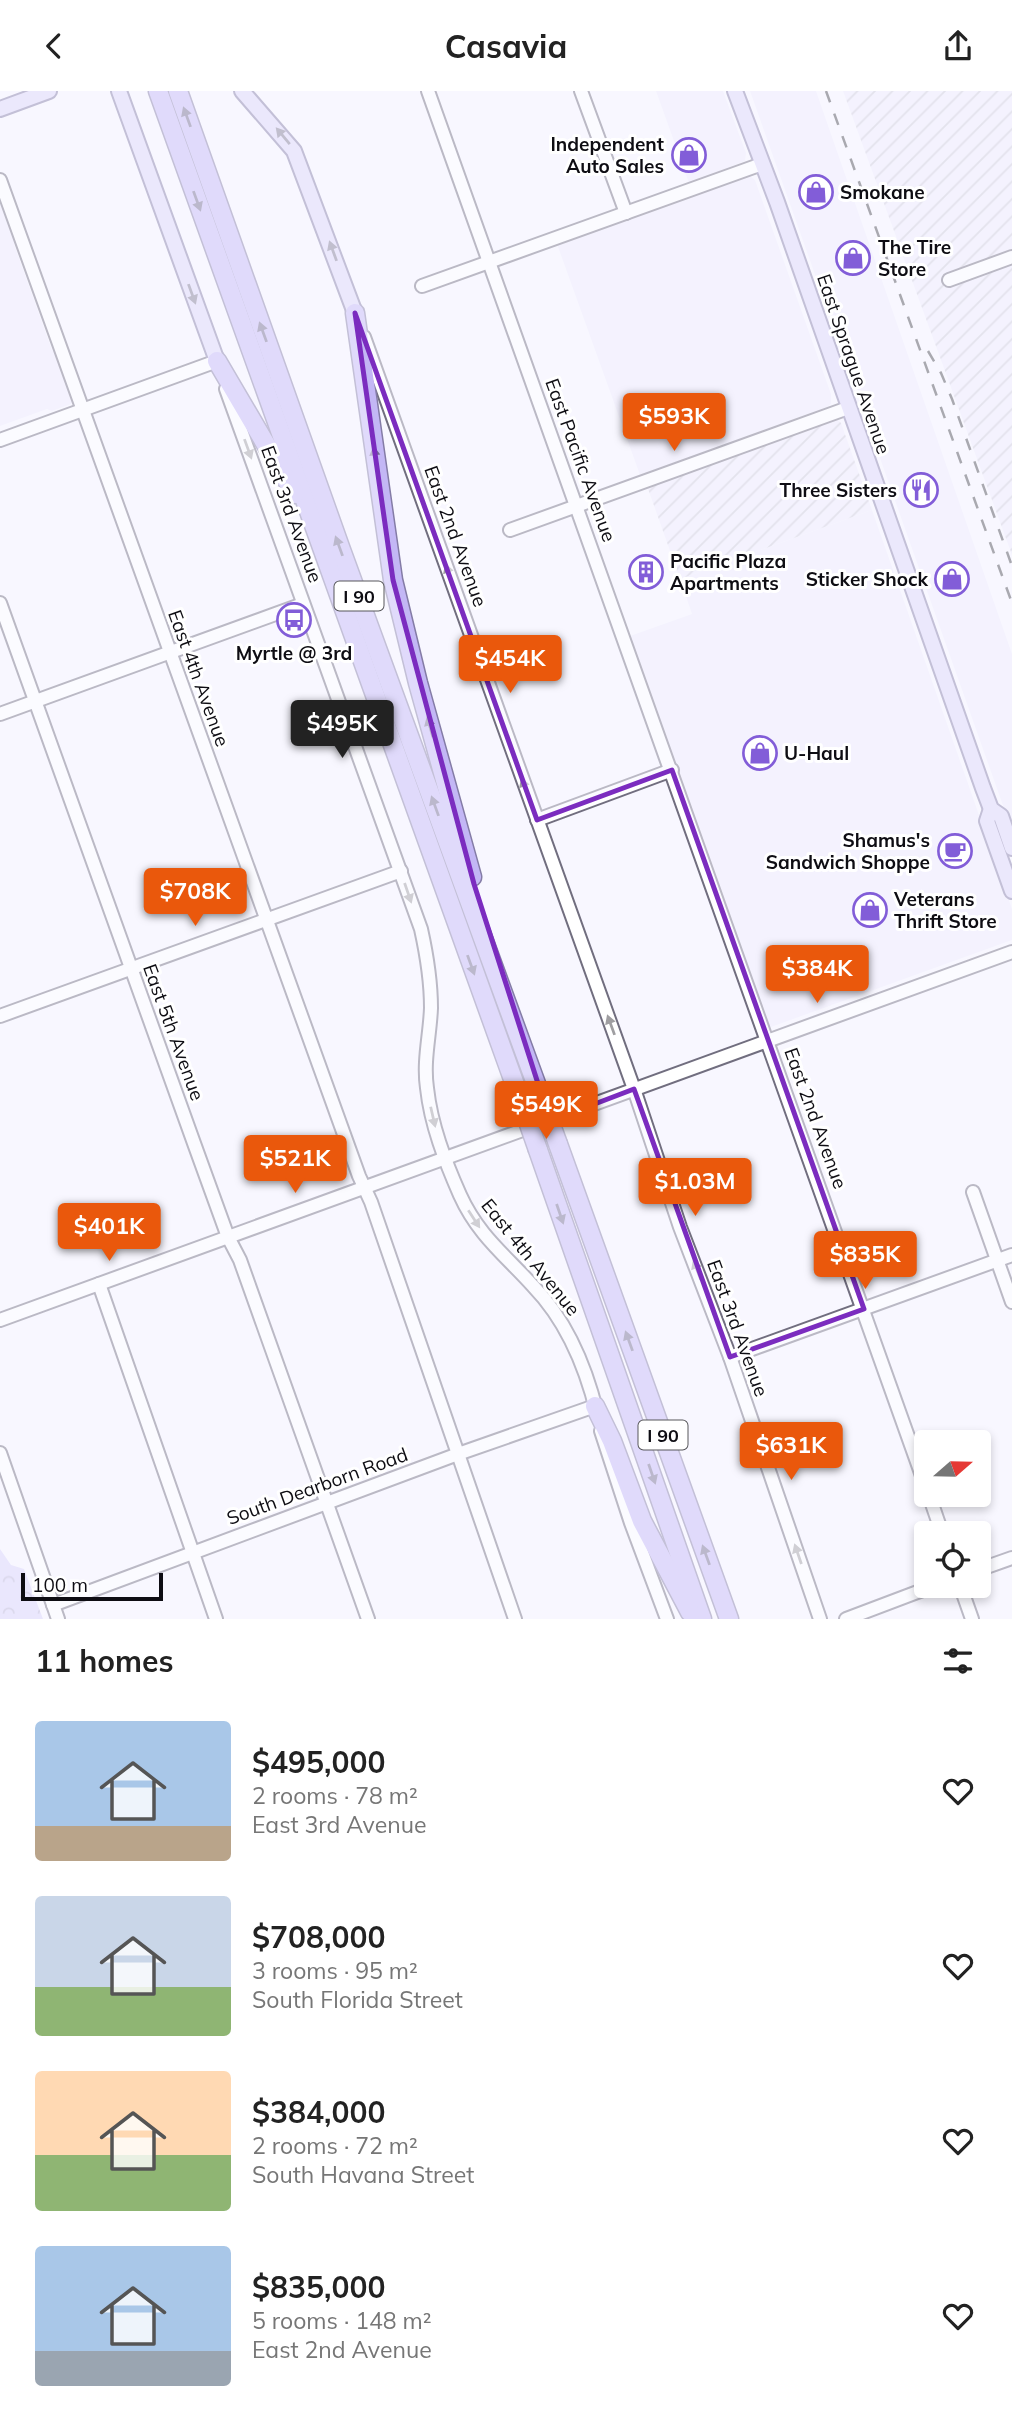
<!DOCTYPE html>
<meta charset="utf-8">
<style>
body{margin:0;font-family:Mulish,sans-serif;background:#f2f2f2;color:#222;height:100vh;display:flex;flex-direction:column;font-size:26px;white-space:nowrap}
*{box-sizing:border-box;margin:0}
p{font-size:23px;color:#767676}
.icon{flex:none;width:38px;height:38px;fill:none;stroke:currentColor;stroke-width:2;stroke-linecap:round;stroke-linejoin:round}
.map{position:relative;height:1528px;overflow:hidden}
.sheet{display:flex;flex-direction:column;background:#fff;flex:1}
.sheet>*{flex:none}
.needle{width:46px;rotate:70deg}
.controls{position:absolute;left:914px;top:1339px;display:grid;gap:14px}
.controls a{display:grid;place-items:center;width:77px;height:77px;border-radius:7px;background:#fff;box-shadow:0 4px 10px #0003;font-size:35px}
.scale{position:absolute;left:21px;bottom:18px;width:142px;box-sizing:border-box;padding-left:7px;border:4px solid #0e0d13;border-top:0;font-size:19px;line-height:24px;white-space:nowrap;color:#0e0d13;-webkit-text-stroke:5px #fff;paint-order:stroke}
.price{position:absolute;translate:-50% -60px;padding:0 16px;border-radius:7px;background:#ea580c;color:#fff;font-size:23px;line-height:46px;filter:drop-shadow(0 2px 4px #0008)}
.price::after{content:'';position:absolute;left:50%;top:42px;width:21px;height:16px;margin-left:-10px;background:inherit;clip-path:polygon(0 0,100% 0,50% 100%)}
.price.on{background:#222;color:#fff}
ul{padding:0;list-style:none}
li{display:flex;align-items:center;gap:21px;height:175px;padding:0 35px}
li span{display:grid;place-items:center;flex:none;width:196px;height:140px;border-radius:7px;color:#555}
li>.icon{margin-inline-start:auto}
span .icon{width:84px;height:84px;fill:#fffc;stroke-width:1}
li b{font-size:30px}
h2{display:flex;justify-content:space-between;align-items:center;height:84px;padding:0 35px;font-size:30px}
header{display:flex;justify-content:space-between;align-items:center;height:91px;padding:0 35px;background:#fff;font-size:32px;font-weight:700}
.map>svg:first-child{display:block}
.built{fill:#efecfc}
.industrial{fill:url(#industrial-furrows)}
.forest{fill:url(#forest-crowns)}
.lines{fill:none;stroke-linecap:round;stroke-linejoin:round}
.minor-casing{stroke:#716e7f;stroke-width:16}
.major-casing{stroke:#847ca6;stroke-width:18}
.highway-casing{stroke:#847ca6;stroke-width:21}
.minor{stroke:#fff;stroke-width:12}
.major{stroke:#dbd4f9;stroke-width:14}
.highway{stroke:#c3b7f5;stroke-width:18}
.rail{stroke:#4b4a50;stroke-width:2.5;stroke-dasharray:12 12;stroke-linecap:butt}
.highway-bridge-casing{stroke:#847ca6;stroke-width:21;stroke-linecap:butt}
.highway-bridge{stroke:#c3b7f5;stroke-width:18}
.oneway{fill:#726a8f}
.oneway2{fill:#7f7a92}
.oneway3{fill:#9f9ea1}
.marked{fill:none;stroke:#7b2cbf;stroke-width:5;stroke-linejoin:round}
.labels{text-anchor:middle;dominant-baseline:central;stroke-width:6;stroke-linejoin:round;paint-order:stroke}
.shield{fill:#fff;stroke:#56565a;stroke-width:2}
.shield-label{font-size:18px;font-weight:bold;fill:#0e0d13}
.poi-label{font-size:19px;font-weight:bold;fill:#0e0d13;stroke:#fff;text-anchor:start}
.street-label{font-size:19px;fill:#0e0d13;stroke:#fff}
</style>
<header><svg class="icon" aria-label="back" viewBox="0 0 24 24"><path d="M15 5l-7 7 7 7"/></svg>Casavia<svg class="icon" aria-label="share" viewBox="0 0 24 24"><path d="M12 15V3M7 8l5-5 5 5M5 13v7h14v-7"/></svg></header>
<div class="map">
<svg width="1012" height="1528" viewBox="0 0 1012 1528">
<defs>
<pattern id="industrial-furrows" width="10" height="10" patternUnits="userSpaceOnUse" patternTransform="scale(1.75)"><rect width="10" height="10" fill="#efecfc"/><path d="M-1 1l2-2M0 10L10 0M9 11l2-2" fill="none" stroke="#ccc9d7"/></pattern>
<pattern id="forest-crowns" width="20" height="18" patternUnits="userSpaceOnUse" patternTransform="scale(1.75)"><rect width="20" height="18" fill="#d9d2fb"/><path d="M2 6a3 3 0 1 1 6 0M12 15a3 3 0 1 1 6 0" fill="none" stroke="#b9b3d6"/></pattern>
</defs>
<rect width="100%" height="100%" fill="#f8f7ff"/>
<g class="built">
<polygon points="656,0 723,0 746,62 745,70 689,92"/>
<polygon points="750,0 816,0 1012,563 1012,740"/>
<polygon points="745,85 750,85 755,89 831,303 831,313 827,316 640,384 557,153"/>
<polygon points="0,105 16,150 14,153 52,259 57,263 74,308 71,313 52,320 47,318 0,335"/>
<polygon points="872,419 1012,818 1012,849 771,936 768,933 630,545 692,523 680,488"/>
</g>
<g class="industrial">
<polygon points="843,0 1012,0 1012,464"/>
<polygon points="836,327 841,332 872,419 680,488 647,395"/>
</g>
<polygon class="forest" points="0,1458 11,1474 24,1478 43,1528 0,1528"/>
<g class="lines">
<g class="minor-casing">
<g id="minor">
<polyline points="428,0 926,1396"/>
<polyline points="581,0 626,122"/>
<polyline points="0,89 359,1085 371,1111 515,1528"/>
<polyline points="949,189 1012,166"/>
<polyline points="422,195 762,73"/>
<polyline points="364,246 634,998 680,1136 730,1266 820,1528"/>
<path d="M226,298l195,540c6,27 10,52 10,79 -1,27 -8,53 -4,80 4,37 18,73 33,107 18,40 45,60 73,91 33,34 53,82 64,127"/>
<polyline points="0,349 217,270 219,277"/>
<polyline points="510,439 848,317"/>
<polyline points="0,512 195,1055 228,1146 240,1169 368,1528"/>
<polyline points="0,623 303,513"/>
<polyline points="537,729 672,679"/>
<polyline points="0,925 401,780"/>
<polyline points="973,1101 1012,1211"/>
<polyline points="99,1193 216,1528"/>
<polyline points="0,1229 1012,861"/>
<polyline points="730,1266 1012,1164"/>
<polyline points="601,1340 631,1432 667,1528"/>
<polyline points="0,1362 58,1528"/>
<polyline points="929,1404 942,1442"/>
<polyline points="978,1479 1012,1467"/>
<polyline points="960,1494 972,1528"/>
<polyline points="53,1514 458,1363 595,1315"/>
<polyline points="846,1528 936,1494"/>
</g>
</g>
<g class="major-casing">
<g id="major">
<polyline points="119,0 217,270"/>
<polyline points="242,0 294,60 355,222"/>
<polyline points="735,0 777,111 983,697 991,718 1001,725 1012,757"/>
<polyline points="0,18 49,0"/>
<polyline points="991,718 987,730 1012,800"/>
</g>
</g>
<g class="highway-casing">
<g id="highway">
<polyline points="158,0 523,1016"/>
<polyline points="178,0 340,456 542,1009"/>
<polyline points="355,222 393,489 418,592 472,786"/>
<polyline points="217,270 295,403"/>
<polyline points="558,1053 729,1528"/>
<polyline points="538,1059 702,1528"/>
<polyline points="595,1315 612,1350 642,1430 690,1521"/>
</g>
</g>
<use href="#minor" class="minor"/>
<use href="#major" class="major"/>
<use href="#highway" class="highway"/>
<g class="rail">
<polyline points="826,0 1012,512"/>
<polyline points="928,260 941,282 952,308 1012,475"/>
</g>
<g class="highway-bridge-casing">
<g id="highway-bridge">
<polyline points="542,1009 558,1053"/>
<polyline points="523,1016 538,1059"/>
</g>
</g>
<use href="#highway-bridge" class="highway-bridge"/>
</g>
<defs><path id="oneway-solid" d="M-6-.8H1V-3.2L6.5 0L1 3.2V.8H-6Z" transform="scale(1.75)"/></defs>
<g class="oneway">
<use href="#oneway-solid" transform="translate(187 26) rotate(-110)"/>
<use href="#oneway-solid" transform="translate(197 110) rotate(70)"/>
<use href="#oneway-solid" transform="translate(263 241) rotate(-110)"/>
<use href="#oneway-solid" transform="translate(375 366) rotate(-98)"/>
<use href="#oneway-solid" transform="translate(339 455) rotate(-110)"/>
<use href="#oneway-solid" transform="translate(430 636) rotate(-106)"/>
<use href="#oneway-solid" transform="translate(435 715) rotate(-110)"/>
<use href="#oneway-solid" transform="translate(471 874) rotate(70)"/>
<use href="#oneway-solid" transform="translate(560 1123) rotate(71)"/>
<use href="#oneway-solid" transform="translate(629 1250) rotate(-110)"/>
<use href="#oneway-solid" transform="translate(652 1383) rotate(71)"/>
<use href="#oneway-solid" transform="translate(706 1464) rotate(-110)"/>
</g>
<g class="oneway2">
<use href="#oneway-solid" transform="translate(283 45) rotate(-130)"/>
<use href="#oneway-solid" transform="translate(333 160) rotate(-110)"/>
<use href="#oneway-solid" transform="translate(192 203) rotate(70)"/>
</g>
<g class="oneway3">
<use href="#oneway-solid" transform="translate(248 358) rotate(70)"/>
<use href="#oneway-solid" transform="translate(449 483) rotate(-110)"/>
<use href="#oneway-solid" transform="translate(525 697) rotate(-110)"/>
<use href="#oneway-solid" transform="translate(408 802) rotate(71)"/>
<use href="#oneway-solid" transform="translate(611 934) rotate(-110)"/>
<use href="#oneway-solid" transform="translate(433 1026) rotate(77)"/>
<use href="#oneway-solid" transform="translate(474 1128) rotate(57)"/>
<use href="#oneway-solid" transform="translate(697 1179) rotate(-111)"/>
<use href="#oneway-solid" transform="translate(798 1463) rotate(-109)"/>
</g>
<path d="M0 0H1012V1528H0ZM355,222l182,507 135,-50 192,539 -134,48 -96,-268 -84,32 -76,-237 -81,-304z" fill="#f8f7ff" fill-opacity=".55" fill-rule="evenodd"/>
<path class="marked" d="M355,222l182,507 135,-50 192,539 -134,48 -96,-268 -84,32 -76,-237 -81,-304z"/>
<defs>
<g id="shop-ring" transform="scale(1.75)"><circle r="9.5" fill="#fff" stroke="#825dd8" stroke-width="1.5"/><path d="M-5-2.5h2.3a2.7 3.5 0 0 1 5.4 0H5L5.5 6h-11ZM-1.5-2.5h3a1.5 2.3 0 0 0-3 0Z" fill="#825dd8"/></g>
<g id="restaurant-ring" transform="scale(1.75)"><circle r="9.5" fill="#fff" stroke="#825dd8" stroke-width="1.5"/><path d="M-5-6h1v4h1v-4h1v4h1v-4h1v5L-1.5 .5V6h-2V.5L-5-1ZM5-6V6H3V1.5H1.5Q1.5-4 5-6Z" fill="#825dd8"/></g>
<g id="building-ring" transform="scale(1.75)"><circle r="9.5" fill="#fff" stroke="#825dd8" stroke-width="1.5"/><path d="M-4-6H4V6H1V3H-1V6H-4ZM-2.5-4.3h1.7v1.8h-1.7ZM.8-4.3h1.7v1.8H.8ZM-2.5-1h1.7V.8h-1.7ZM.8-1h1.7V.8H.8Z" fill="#825dd8"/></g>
<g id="bus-ring" transform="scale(1.75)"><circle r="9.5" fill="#fff" stroke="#825dd8" stroke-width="1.5"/><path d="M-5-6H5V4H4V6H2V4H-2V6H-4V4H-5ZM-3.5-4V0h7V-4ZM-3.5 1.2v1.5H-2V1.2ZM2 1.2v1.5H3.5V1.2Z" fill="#825dd8"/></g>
<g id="cafe-ring" transform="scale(1.75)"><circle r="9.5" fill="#fff" stroke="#825dd8" stroke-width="1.5"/><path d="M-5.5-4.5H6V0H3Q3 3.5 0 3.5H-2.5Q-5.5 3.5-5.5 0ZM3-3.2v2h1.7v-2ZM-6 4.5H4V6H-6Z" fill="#825dd8"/></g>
</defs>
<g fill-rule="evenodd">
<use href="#shop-ring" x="689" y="64"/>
<use href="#shop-ring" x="816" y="101"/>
<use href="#shop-ring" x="853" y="167"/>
<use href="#restaurant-ring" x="921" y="399"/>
<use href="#building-ring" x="646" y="481"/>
<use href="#shop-ring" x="952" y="488"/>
<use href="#bus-ring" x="294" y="529"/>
<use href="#shop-ring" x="760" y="662"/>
<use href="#cafe-ring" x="955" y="760"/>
<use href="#shop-ring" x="870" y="819"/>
</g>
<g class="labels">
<g class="shield">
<rect x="334.5" y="490.5" width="49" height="29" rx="5"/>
<rect x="638.5" y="1329.5" width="49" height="29" rx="5"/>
</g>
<g class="shield-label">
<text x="359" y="505">I 90</text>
<text x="663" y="1344">I 90</text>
</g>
<g class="poi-label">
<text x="664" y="53" text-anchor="end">Independent<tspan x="664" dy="22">Auto Sales</tspan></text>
<text x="840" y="101">Smokane</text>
<text x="878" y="156">The Tire<tspan x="878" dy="22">Store</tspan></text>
<text x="897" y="399" text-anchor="end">Three Sisters</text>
<text x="670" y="470">Pacific Plaza<tspan x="670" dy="22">Apartments</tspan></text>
<text x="928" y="488" text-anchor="end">Sticker Shock</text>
<text x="294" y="562" text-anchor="middle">Myrtle @ 3rd</text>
<text x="784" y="662">U-Haul</text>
<text x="930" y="749" text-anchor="end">Shamus's<tspan x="930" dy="22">Sandwich Shoppe</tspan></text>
<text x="894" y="808">Veterans<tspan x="894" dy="22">Thrift Store</tspan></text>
</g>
<g class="street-label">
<text transform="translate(854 273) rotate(71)">East Sprague Avenue</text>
<text transform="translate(581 369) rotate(70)">East Pacific Avenue</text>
<text transform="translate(292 423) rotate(70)">East 3rd Avenue</text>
<text transform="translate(456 445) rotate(70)">East 2nd Avenue</text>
<text transform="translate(199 587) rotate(70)">East 4th Avenue</text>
<text transform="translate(174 941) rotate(70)">East 5th Avenue</text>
<text transform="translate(816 1027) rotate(70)">East 2nd Avenue</text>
<text transform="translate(531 1166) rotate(51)">East 4th Avenue</text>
<text transform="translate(738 1237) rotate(70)">East 3rd Avenue</text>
<text transform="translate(317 1395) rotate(-20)">South Dearborn Road</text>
</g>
</g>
</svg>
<div class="controls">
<a><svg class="needle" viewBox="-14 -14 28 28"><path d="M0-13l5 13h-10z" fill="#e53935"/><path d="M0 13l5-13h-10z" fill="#767676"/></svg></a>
<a><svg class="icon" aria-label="locate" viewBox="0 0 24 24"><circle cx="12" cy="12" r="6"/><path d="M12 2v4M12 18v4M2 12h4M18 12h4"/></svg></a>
</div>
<div class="scale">100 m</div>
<b class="price" style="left:674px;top:362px">$593K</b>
<b class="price" style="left:510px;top:604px">$454K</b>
<b class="price on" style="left:342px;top:669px">$495K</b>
<b class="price" style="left:195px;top:837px">$708K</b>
<b class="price" style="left:817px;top:914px">$384K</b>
<b class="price" style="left:546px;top:1050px">$549K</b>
<b class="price" style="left:295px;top:1104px">$521K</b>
<b class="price" style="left:695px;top:1127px">$1.03M</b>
<b class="price" style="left:109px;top:1172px">$401K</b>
<b class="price" style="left:865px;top:1200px">$835K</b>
<b class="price" style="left:791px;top:1391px">$631K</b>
</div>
<section class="sheet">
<h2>11 homes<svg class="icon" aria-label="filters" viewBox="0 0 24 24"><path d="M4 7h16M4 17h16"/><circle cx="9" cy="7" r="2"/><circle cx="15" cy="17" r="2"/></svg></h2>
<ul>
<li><span style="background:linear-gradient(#a9c7e8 75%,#b9a48a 0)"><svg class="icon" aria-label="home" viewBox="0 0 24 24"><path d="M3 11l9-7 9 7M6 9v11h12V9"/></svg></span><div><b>$495,000</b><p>2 rooms · 78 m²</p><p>East 3rd Avenue</p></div><svg class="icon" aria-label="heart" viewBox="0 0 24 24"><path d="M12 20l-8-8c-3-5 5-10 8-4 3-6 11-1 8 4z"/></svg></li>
<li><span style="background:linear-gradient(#c9d6e8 65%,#8fb573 0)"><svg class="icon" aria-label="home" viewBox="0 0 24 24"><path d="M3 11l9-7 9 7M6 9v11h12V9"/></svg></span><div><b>$708,000</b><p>3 rooms · 95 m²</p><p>South Florida Street</p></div><svg class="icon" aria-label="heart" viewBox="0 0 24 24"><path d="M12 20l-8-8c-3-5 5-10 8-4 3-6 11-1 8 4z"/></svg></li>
<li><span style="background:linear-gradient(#ffd9b3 60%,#8fb573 0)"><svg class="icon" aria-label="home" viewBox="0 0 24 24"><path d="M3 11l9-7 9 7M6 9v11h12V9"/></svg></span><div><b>$384,000</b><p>2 rooms · 72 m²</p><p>South Havana Street</p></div><svg class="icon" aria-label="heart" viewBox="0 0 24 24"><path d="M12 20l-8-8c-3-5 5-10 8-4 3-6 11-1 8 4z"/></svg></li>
<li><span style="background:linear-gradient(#a9c7e8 75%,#9aa5b1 0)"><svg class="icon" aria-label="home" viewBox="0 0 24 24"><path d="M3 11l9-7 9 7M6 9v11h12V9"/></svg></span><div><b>$835,000</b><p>5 rooms · 148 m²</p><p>East 2nd Avenue</p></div><svg class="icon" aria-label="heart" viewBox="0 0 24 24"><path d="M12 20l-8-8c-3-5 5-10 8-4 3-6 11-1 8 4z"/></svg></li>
</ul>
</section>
